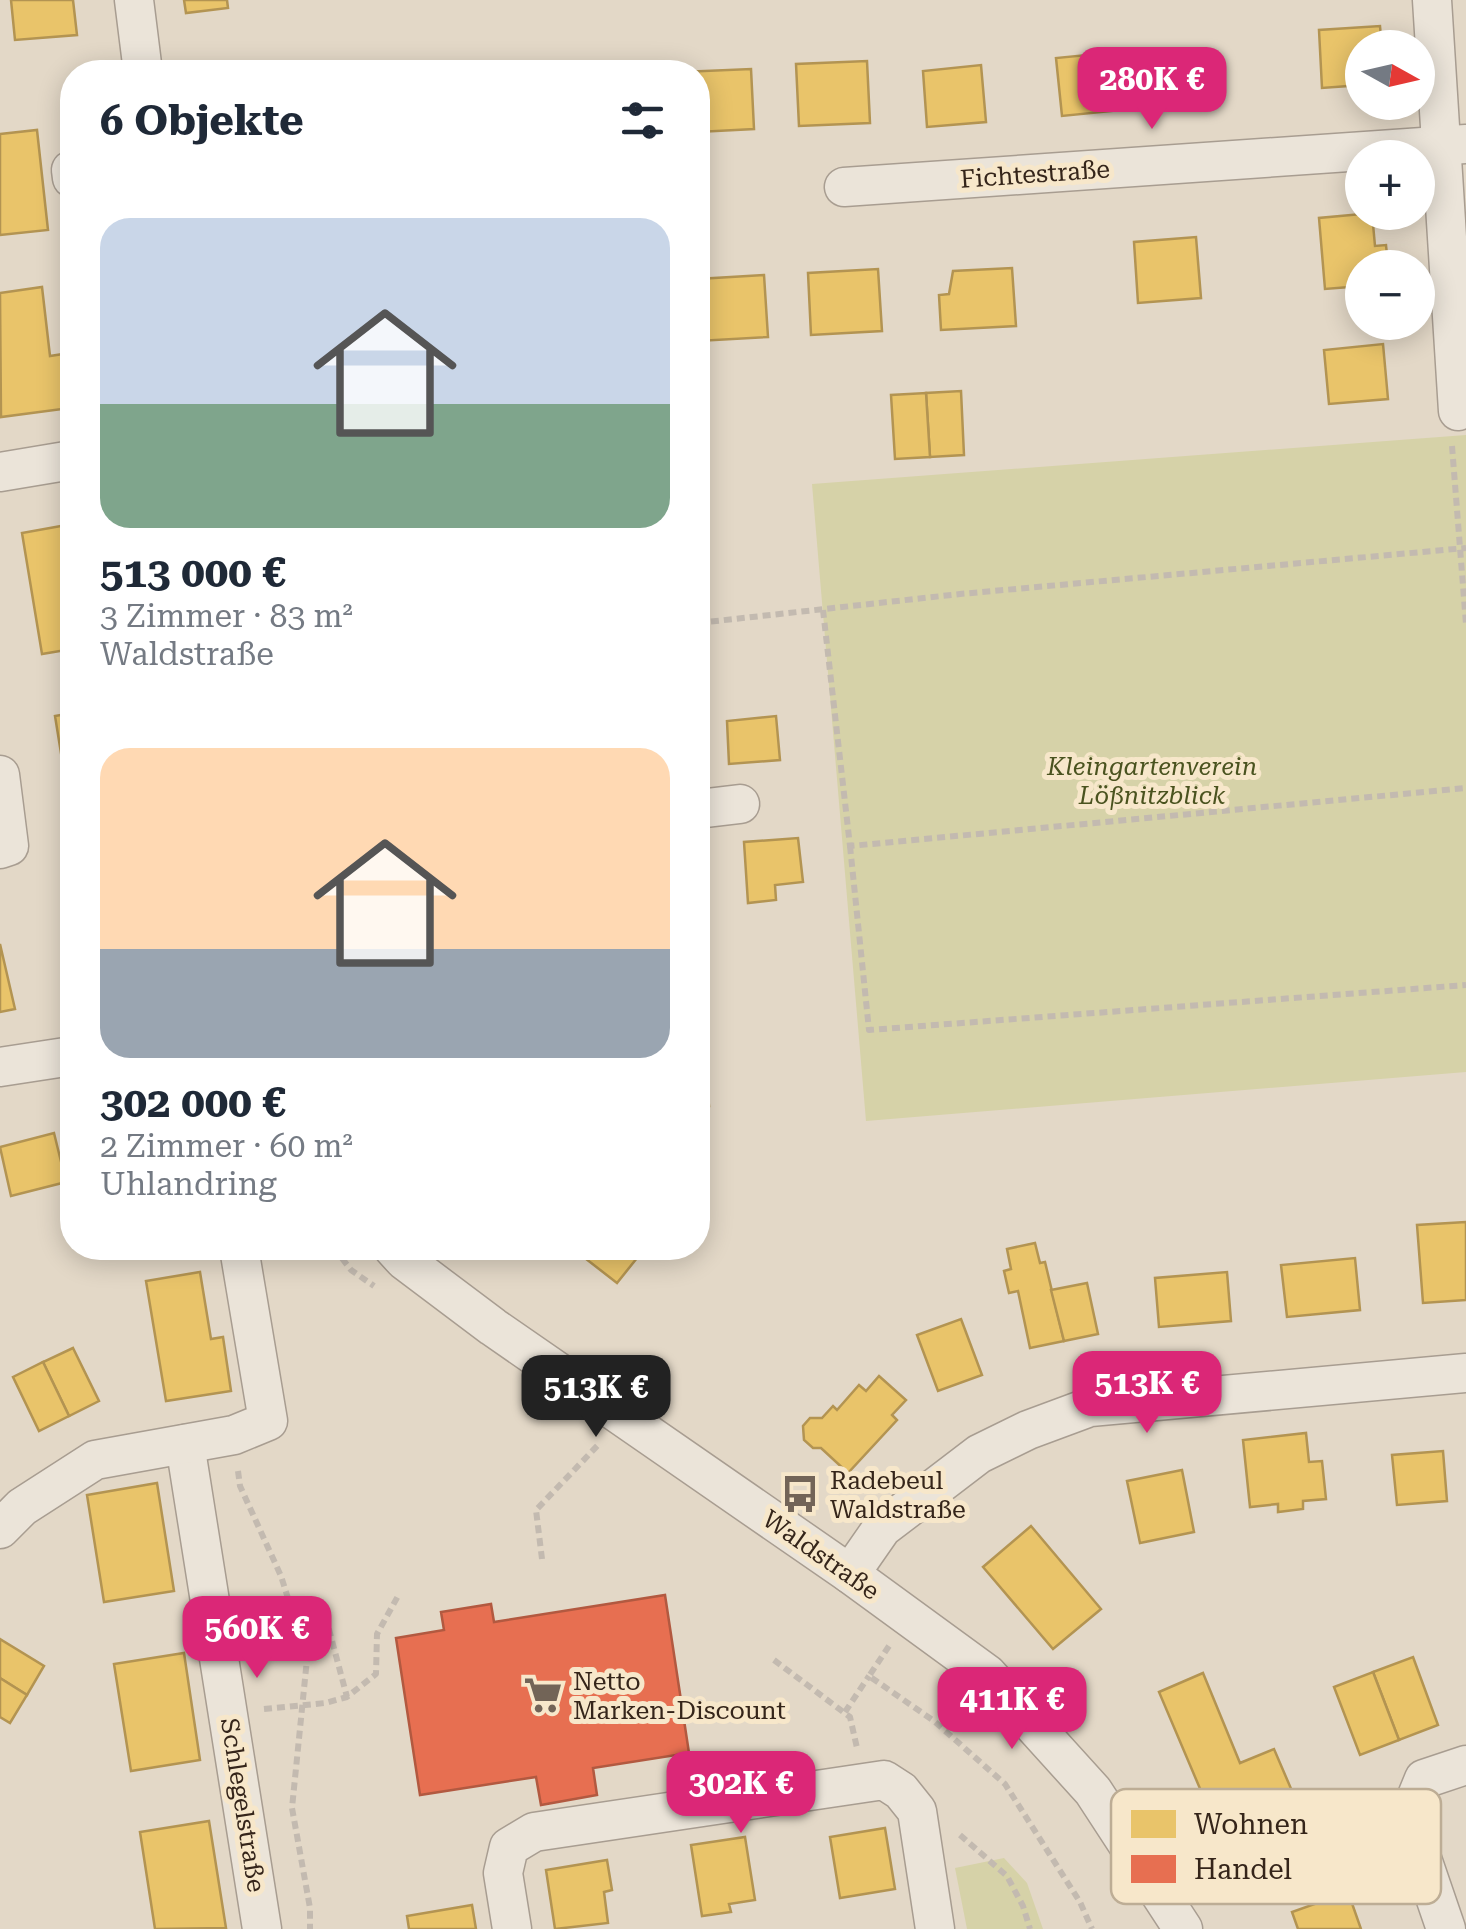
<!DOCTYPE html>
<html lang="de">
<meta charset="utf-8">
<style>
body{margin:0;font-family:"Roboto Serif",serif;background:#f2f2f3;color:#1f2937;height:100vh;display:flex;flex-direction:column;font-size:38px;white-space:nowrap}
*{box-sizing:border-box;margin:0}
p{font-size:32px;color:#747a83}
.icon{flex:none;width:55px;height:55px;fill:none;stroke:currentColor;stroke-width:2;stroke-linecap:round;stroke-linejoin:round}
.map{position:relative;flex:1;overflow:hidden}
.drawer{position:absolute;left:60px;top:60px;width:650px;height:1200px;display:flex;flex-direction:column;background:#fff;border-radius:40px;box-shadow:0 5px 25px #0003}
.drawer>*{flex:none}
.needle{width:65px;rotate:98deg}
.tools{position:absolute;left:1345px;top:30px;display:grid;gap:20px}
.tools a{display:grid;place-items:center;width:90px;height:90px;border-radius:50%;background:#fff;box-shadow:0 5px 25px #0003;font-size:50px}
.price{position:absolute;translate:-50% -85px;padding:0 22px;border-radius:20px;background:#db2777;color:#fff;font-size:32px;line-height:65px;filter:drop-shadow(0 2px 5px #0008)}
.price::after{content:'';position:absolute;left:50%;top:60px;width:30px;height:22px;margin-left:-15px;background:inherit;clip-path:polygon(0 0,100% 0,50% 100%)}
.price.on{background:#222;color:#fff}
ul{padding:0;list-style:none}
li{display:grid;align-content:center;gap:20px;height:530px;padding:0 40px}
li span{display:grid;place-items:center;height:310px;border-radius:30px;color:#555}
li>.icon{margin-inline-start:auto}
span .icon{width:180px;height:180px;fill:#fffc;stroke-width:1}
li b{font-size:42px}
h2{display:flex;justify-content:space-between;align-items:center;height:120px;padding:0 40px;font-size:42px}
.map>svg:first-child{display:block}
.green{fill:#d6d2a8}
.homes{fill:#e9c46a;stroke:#b39452;stroke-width:2.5}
.shops{fill:#e76f51;stroke:#b25940;stroke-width:2.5}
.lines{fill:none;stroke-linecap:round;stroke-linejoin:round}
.minor-casing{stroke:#a89d91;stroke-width:41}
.path{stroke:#c3bab0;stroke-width:6;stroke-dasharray:8 5;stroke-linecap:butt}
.minor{stroke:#ebe4d9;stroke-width:38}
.labels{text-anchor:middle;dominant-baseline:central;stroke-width:10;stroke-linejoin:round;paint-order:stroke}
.street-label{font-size:25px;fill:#35251a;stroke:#f7e7ca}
.park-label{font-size:25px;font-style:italic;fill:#4a531f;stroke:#f7e7ca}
.poi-label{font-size:25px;fill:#35251a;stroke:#f7e7ca;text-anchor:start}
.key{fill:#f7e7ca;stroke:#bdad95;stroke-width:2.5}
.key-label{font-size:28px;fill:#35251a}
</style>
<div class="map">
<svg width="1466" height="1929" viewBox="0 0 1466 1929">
<rect width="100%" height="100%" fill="#e3d8c7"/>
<g class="green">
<polygon points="1466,435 1466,1072 866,1121 812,484"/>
<polygon points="1004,1858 1027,1883 1043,1929 967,1929 955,1868"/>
</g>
<g class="homes">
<polygon points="11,0 73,0 77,35 15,40"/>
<polygon points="184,0 227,0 228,8 186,13"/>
<polygon points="1380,26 1382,48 1362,48 1362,85 1322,88 1319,30"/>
<polygon points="1117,52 1122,110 1062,116 1056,58"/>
<polygon points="867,61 870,123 799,126 796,64"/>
<polygon points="981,65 986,122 927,127 923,71"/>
<polygon points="751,69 754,129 698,132 698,72 681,72"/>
<polygon points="37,130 48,230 0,235 0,134"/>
<polygon points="1372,213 1375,246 1386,245 1388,265 1362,268 1362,286 1325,289 1319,218"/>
<polygon points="1196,237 1201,298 1138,303 1134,242"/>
<polygon points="1012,268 1016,326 941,330 939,295 949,294 953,271"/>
<polygon points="878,269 882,331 811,335 808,273"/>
<polygon points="764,275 768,337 698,341 698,279"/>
<polygon points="42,287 50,356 63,354 70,408 1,417 0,293"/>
<polygon points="1383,344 1388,399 1329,404 1324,350"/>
<polygon points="961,391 964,455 930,457 926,393"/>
<polygon points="926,393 930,457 895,459 891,395"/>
<polygon points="72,524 72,649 42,654 22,533"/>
<polygon points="72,713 72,815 71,815 55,716"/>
<polygon points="776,716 780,760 729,764 727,721"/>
<polygon points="798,838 803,882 775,885 776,900 748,903 744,842"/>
<polygon points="0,944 15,1009 0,1012"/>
<polygon points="698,1044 704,1044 709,1106 698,1107"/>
<polygon points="54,1133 66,1182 11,1196 0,1147"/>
<polygon points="1466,1222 1466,1300 1423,1303 1417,1225"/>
<polygon points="1035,1243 1040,1263 1045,1262 1064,1341 1030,1348 1018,1291 1009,1293 1004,1271 1011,1269 1007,1249"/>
<polygon points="572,1248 645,1248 617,1283"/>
<polygon points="1355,1258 1360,1310 1287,1317 1281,1265"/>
<polygon points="200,1272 211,1339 223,1337 231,1391 166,1401 146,1281"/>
<polygon points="1227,1272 1231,1321 1159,1327 1155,1278"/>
<polygon points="1087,1283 1098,1334 1064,1341 1051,1290"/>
<polygon points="961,1319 982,1375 938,1391 917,1335"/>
<polygon points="73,1348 99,1401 69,1416 43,1362"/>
<polygon points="43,1362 69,1416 39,1431 13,1377"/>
<polygon points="879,1376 906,1400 892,1415 897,1420 848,1473 821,1448 813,1448 804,1440 803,1426 810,1418 822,1418 833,1406 837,1410 859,1385 866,1391"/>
<polygon points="1306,1433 1309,1462 1322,1461 1326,1499 1303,1501 1303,1509 1278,1512 1278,1504 1250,1507 1243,1440"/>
<polygon points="1443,1451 1447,1501 1397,1505 1392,1455"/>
<polygon points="1182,1470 1194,1532 1140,1543 1127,1481"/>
<polygon points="157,1483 174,1591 104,1602 87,1495"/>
<polygon points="1031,1526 1101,1609 1053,1649 983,1567"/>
<polygon points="0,1639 44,1666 27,1695 0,1678"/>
<polygon points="184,1653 200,1760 131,1771 114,1664"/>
<polygon points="1413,1657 1438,1725 1399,1740 1373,1672"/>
<polygon points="1373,1672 1399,1740 1360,1755 1334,1687"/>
<polygon points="1203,1673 1240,1763 1274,1749 1295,1798 1218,1831 1159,1692"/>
<polygon points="0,1678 27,1695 10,1723 0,1717"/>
<polygon points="209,1821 226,1928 155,1929 140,1832"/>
<polygon points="885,1828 895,1889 840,1898 830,1837"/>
<polygon points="745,1837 755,1900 729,1904 731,1912 702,1916 691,1845"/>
<polygon points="607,1860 612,1890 604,1892 608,1923 555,1929 546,1870"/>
<polygon points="1348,1892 1361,1929 1298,1929 1292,1912"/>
<polygon points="472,1905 476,1929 409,1929 407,1916"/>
</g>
<polygon class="shops" points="665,1595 689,1753 593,1768 597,1795 541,1805 536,1777 420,1795 396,1638 444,1630 441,1612 491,1604 494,1622"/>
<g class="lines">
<g class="minor-casing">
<g id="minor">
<polyline points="134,0 143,72"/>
<polyline points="1432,0 1458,411"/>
<polyline points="71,170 72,178"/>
<polyline points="844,187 1466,144"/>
<polyline points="0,472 72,460"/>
<polyline points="0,775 9,846 0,849"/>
<polyline points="698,809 740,804"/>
<polyline points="0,1067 72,1056"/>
<polyline points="393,1248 404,1260 493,1327 850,1574 987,1674 1093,1791 1183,1929"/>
<polyline points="185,1444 262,1929"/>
<polyline points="0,1529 22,1507 95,1460 234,1435 268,1421 239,1248"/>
<polyline points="850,1574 882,1528 979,1454 1028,1430 1090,1407 1466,1373"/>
<polyline points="512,1929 503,1873 509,1847 534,1832 884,1780 901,1791 917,1811 935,1929"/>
<polyline points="1446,1929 1408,1818 1424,1779 1466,1765"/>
</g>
</g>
<g class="path">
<polyline points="1452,446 1466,624"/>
<polyline points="823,610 850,846 1466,788"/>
<polyline points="698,623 960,594 1466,548"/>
<polyline points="850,846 869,1030 1466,985"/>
<polyline points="334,1248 351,1270 374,1286"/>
<polyline points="238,1471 240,1486 281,1576 307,1659 292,1808 310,1908 310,1929"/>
<polyline points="542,1559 536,1510 599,1444"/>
<polyline points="889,1646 869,1676 934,1721 1005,1784 1080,1902 1092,1929"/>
<polyline points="307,1653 312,1609 323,1607 347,1697"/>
<polyline points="774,1660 850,1717 857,1748"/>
<polyline points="264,1709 325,1703 347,1697 376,1674 377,1634 398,1596"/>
<polyline points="845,1712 869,1676"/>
<polyline points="960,1835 1007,1876 1023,1906 1030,1929"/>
</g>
<use href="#minor" class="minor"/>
</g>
<defs>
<g id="bus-bare" transform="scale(3)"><path d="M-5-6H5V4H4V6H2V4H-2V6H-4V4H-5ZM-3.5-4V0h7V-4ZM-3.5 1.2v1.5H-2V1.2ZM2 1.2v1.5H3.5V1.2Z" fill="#726457" stroke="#f7e7ca" stroke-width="2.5" paint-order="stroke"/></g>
<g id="supermarket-bare" transform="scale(3)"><path d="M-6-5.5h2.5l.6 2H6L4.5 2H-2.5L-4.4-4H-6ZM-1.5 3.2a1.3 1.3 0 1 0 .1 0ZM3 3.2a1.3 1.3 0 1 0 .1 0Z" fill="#726457" stroke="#f7e7ca" stroke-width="2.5" paint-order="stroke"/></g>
</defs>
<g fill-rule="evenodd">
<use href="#bus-bare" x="800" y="1494"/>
<use href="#supermarket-bare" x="543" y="1695"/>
</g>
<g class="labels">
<g class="street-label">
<text transform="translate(1035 174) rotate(-4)">Fichtestraße</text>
<text transform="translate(821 1555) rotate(35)">Waldstraße</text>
<text transform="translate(243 1805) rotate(81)">Schlegelstraße</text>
</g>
<g class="park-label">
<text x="1152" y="766">Kleingartenverein<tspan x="1152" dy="29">Lößnitzblick</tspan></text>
</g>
<g class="poi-label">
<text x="830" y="1480">Radebeul<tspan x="830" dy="29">Waldstraße</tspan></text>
<text x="573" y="1681">Netto<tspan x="573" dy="29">Marken-Discount</tspan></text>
</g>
</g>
<rect x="1111" y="1789" width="330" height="115" rx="15" class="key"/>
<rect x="1131" y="1810" width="45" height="28" fill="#e9c46a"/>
<rect x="1131" y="1855" width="45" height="28" fill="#e76f51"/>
<g class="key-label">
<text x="1194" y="1834">Wohnen</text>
<text x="1194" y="1879">Handel</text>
</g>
</svg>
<div class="tools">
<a><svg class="needle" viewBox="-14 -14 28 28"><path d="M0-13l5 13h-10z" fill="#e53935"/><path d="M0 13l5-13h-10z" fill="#747a83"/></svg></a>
<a>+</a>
<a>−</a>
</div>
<b class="price" style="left:1152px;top:132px">280K €</b>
<b class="price" style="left:1147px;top:1436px">513K €</b>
<b class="price on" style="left:596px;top:1440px">513K €</b>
<b class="price" style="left:257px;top:1681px">560K €</b>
<b class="price" style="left:1012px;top:1752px">411K €</b>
<b class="price" style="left:741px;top:1836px">302K €</b>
<section class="drawer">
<h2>6 Objekte<svg class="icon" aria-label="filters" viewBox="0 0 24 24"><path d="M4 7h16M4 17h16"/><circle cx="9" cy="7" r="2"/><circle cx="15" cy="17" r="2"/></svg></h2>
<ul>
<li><span style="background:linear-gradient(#c9d6e8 60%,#7fa58c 0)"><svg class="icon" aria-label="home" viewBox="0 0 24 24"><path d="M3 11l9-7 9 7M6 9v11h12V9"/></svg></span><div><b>513 000 €</b><p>3 Zimmer · 83 m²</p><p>Waldstraße</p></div></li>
<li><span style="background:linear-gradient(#ffd9b3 65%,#9aa5b1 0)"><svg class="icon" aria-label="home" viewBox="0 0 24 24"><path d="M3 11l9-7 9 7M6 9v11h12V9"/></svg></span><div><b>302 000 €</b><p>2 Zimmer · 60 m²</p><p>Uhlandring</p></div></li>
</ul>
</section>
</div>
